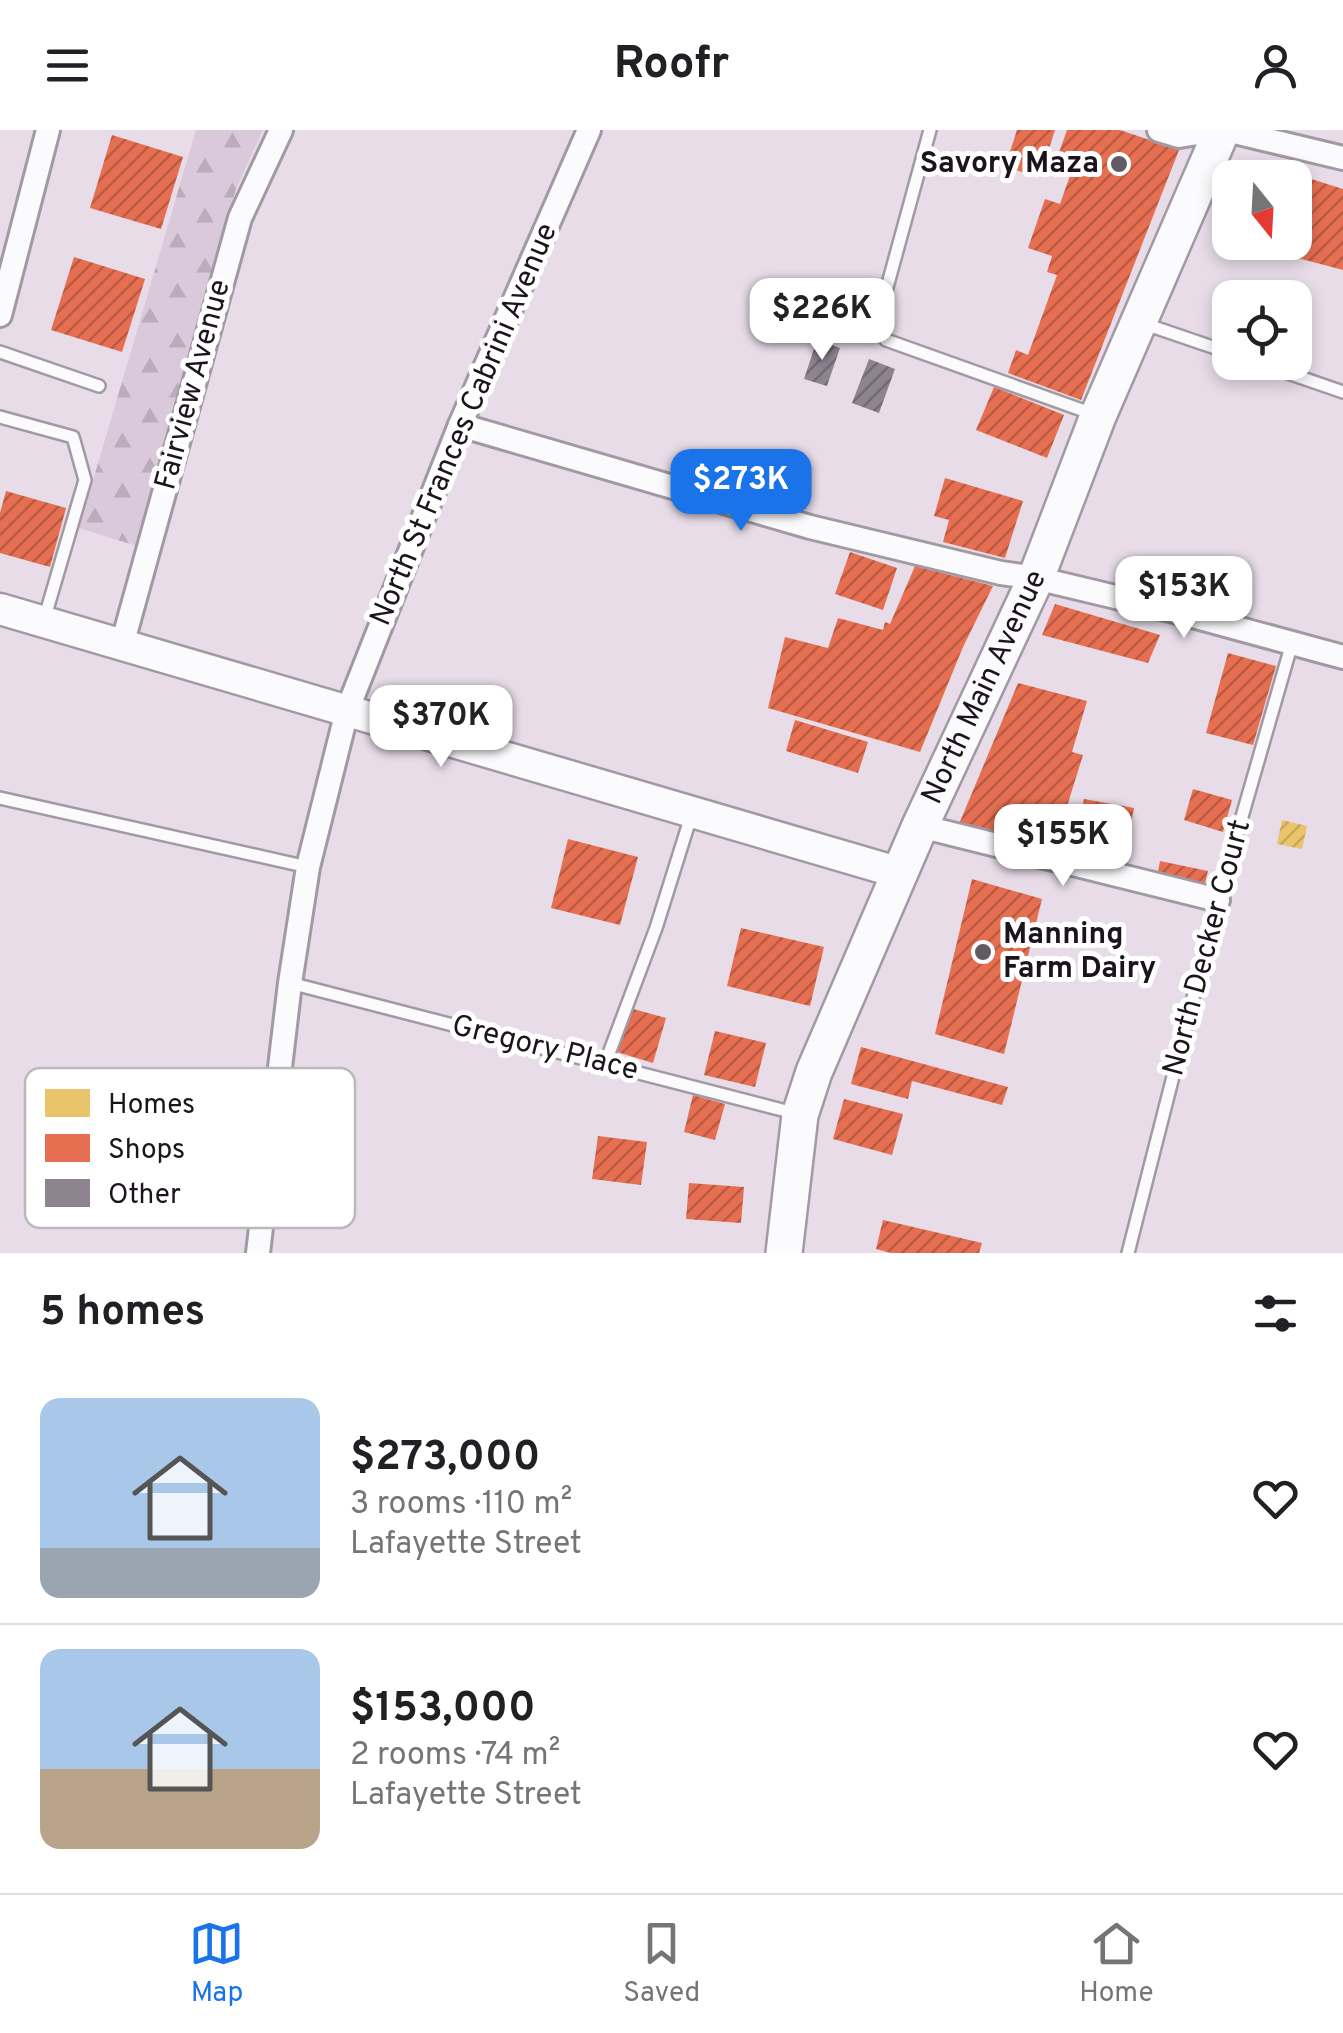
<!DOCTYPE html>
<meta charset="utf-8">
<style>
body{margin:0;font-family:Overpass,sans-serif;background:#f2f2f2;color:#202124;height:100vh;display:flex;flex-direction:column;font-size:38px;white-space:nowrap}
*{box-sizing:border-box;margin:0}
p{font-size:32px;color:#757577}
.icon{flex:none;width:55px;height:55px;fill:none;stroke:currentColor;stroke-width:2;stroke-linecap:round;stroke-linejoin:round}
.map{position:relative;height:1123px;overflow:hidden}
.drawer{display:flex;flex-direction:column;background:#fff;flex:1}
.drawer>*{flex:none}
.needle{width:65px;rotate:162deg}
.buttons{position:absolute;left:1212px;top:30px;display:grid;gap:20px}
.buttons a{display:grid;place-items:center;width:100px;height:100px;border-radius:20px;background:#fff;box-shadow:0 5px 15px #0003;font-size:50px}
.price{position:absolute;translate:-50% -85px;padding:0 22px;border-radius:20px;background:#fff;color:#222;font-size:32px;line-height:65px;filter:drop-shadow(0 2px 5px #0008)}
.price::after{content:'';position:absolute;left:50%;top:60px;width:30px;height:22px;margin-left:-15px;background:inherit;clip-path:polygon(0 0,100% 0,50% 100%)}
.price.current{background:#1a73e8;color:#fff}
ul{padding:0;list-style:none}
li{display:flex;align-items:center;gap:30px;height:250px;padding:0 40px}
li+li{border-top:2px solid #e0e0e0}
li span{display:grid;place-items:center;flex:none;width:280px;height:200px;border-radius:20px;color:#555}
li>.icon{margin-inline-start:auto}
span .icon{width:120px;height:120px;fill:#fffc;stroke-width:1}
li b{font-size:42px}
h2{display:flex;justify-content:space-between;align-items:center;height:120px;padding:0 40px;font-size:42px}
header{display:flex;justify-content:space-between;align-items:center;height:130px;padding:0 40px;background:#fff;font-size:45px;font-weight:700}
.tabs{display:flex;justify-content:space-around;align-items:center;height:140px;border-top:2px solid #e0e0e0;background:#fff;font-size:28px;color:#757577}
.tabs a{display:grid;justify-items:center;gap:5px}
.tabs .current{color:#1a73e8}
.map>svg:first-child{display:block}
.forest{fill:url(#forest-firs)}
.homes{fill:url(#homes-hatch)}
.shops{fill:url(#shops-hatch)}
.building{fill:url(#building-hatch)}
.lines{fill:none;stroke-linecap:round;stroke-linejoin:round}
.lane-casing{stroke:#a199a3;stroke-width:16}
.street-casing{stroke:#a199a3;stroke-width:28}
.secondary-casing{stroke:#a199a3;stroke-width:35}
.primary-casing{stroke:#a199a3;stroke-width:40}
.lane{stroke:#fbfafc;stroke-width:11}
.street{stroke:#fbfafc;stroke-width:22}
.secondary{stroke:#fbfafc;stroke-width:30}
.primary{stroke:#fbfafc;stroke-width:35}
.poi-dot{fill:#625a63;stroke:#fff;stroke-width:4}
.labels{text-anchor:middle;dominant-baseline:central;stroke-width:10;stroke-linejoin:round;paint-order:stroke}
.poi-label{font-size:30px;font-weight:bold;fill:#1b141c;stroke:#fff;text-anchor:end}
.street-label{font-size:30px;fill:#1b141c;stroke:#fff}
.key{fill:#fff;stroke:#bbb8bb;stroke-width:2.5}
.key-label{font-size:28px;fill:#1b141c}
</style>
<header><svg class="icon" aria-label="menu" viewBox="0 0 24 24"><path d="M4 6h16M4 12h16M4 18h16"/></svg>Roofr<svg class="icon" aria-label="person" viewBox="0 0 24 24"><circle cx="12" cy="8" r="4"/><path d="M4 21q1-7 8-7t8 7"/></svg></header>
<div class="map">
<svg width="1343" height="1123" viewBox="0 0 1343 1123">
<defs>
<pattern id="forest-firs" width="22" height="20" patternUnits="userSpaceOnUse" patternTransform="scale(2.5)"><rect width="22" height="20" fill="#d9c9db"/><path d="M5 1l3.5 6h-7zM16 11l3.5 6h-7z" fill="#baacbb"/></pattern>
<pattern id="homes-hatch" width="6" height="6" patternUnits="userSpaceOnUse" patternTransform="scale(2.5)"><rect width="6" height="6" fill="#e9c46a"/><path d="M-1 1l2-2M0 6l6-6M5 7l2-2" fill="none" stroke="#c7a85b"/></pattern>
<pattern id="shops-hatch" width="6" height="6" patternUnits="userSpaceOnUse" patternTransform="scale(2.5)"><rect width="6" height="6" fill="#e76f51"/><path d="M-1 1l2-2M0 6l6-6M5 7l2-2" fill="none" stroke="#ba5a42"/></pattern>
<pattern id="building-hatch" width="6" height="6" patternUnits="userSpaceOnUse" patternTransform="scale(2.5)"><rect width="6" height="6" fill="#8e848f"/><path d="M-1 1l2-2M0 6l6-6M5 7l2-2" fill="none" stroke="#736b74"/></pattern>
</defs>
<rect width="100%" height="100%" fill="#e7dce8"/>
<polygon class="forest" points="196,0 263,0 236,59 137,416 79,398"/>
<polygon class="homes" points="1282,690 1307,696 1302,719 1277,714"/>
<g class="shops">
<polygon points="1017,0 1055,0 1040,47 1005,37"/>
<polygon points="1067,0 1120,0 1179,20 1081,270 1008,243 1016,220 1028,225 1057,145 1047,142 1052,126 1028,118 1045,69 1060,74 1073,37 1056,31"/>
<polygon points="112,5 183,27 161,99 90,78"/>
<polygon points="1251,30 1343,59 1343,140 1245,114 1295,112 1295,48 1243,48"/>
<polygon points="1230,75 1230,110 1216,106"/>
<polygon points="74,127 145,149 122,222 51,200"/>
<polygon points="994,257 1064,285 1047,328 976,300"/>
<polygon points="945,348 1023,371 1005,428 943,412 949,390 934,386"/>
<polygon points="6,361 66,378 50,437 0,423 0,383"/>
<polygon points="850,422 897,438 883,480 835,464"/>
<polygon points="915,436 993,456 963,517 920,622 768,578 785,507 828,518 838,488 883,500 885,492 890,494"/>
<polygon points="1055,474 1160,505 1148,533 1042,505"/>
<polygon points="1228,523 1276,536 1253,615 1206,603"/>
<polygon points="1018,553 1087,571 1072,622 1083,625 1054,718 959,694"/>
<polygon points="795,590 868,612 858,643 786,621"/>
<polygon points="1193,659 1232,670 1223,702 1184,690"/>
<polygon points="1084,669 1134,678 1124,725 1075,715"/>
<polygon points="568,709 638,727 620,795 551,778"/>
<polygon points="1160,731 1208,741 1203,762 1156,752"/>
<polygon points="972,749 1042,769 1004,924 935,904"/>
<polygon points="741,798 824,817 810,876 727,856"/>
<polygon points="630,878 666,888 653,933 617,922"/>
<polygon points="715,901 766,913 755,957 704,945"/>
<polygon points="861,917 1008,957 1002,975 912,951 908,969 851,954"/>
<polygon points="693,965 725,974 715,1010 684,1002"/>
<polygon points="844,969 903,984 892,1025 833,1009"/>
<polygon points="598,1006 647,1012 641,1055 592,1049"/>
<polygon points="689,1053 744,1057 741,1093 686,1089"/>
<polygon points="883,1090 982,1113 979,1123 891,1123 876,1119"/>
</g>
<g class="building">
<polygon points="817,210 840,218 827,256 804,249"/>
<polygon points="869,229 895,239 879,283 852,273"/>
</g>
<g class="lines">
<g class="lane-casing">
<g id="lane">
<polyline points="930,0 877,194 878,201 886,210 1093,284"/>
<polyline points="1142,193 1230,223"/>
<polyline points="0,222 99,256"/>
<polyline points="1256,232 1343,262"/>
<polyline points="0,287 73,307 85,350 44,490"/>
<polyline points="0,668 308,737"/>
<polyline points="290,853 794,983"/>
<polyline points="605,934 656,798 692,683"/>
<polyline points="1128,1123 1218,770 1292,513"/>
</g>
</g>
<g class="street-casing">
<g id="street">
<polyline points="1159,0 1179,6 1218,0"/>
<polyline points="1226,0 1343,28"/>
<polyline points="0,185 48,0"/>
<polyline points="460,295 810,397 1001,443 1036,448 1174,481 1343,527"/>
<polyline points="122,515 240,88 281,0"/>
<polyline points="920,696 1218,770"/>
<polyline points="258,1123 290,853 308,737 347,581 460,295 589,0"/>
</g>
</g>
<g class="secondary-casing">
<polyline id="secondary" points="0,479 900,743"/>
</g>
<g class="primary-casing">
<g id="primary">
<path id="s1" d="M784,1123l16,-138 14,-43 106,-246 116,-248 62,-162 124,-286"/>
</g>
</g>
<use href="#lane" class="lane"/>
<use href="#street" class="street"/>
<use href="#secondary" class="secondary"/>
<use href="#primary" class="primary"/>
</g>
<g class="poi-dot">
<circle cx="1119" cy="34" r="10"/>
<circle cx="983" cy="822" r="10"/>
</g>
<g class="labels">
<g class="poi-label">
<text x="1099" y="34">Savory Maza</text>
<text x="1003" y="805" text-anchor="start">Manning<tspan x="1003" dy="34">Farm Dairy</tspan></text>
</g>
<g class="street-label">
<text transform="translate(194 255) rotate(-75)">Fairview Avenue</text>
<text transform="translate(465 295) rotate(-67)">North St Frances Cabrini Avenue</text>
<text stroke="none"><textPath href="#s1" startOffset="605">North Main Avenue</textPath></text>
<text transform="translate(1208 818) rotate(-75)">North Decker Court</text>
<text transform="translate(545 919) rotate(14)">Gregory Place</text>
</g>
</g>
<rect x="25" y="938" width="330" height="160" rx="15" class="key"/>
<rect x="45" y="959" width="45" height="28" fill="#e9c46a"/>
<rect x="45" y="1004" width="45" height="28" fill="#e76f51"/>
<rect x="45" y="1049" width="45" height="28" fill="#8e848f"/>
<g class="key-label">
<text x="108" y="983">Homes</text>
<text x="108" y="1028">Shops</text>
<text x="108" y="1073">Other</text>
</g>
</svg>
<div class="buttons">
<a><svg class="needle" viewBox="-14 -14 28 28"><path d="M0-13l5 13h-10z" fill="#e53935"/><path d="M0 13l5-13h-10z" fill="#757577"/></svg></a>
<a><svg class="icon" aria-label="locate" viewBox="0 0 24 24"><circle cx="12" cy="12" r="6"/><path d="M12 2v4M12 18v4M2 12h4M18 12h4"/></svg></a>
</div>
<b class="price" style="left:822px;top:233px">$226K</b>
<b class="price current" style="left:741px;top:404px">$273K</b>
<b class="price" style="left:1184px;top:511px">$153K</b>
<b class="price" style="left:441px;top:640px">$370K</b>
<b class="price" style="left:1063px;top:759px">$155K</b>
</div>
<section class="drawer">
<h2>5 homes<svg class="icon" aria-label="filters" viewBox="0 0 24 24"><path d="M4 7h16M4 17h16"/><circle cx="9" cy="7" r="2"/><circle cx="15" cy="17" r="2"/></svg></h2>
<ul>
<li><span style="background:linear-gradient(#a9c7e8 75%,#9aa5b1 0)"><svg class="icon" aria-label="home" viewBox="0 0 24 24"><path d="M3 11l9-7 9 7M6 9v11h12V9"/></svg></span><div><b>$273,000</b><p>3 rooms · 110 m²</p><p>Lafayette Street</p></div><svg class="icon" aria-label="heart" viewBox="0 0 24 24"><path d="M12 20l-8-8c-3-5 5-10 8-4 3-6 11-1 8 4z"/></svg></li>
<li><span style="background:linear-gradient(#a9c7e8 60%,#b9a48a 0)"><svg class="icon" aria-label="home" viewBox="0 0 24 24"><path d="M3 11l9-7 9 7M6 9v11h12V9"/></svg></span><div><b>$153,000</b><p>2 rooms · 74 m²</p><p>Lafayette Street</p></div><svg class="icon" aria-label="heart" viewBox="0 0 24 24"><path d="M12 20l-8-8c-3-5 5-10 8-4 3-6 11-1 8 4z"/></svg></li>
</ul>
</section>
<nav class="tabs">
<a class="current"><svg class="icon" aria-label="map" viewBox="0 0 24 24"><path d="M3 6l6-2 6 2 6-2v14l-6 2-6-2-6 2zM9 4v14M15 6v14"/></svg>Map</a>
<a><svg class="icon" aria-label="saved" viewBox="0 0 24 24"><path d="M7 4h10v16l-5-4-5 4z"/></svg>Saved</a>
<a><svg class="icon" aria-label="home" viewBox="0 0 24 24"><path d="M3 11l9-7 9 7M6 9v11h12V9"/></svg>Home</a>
</nav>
